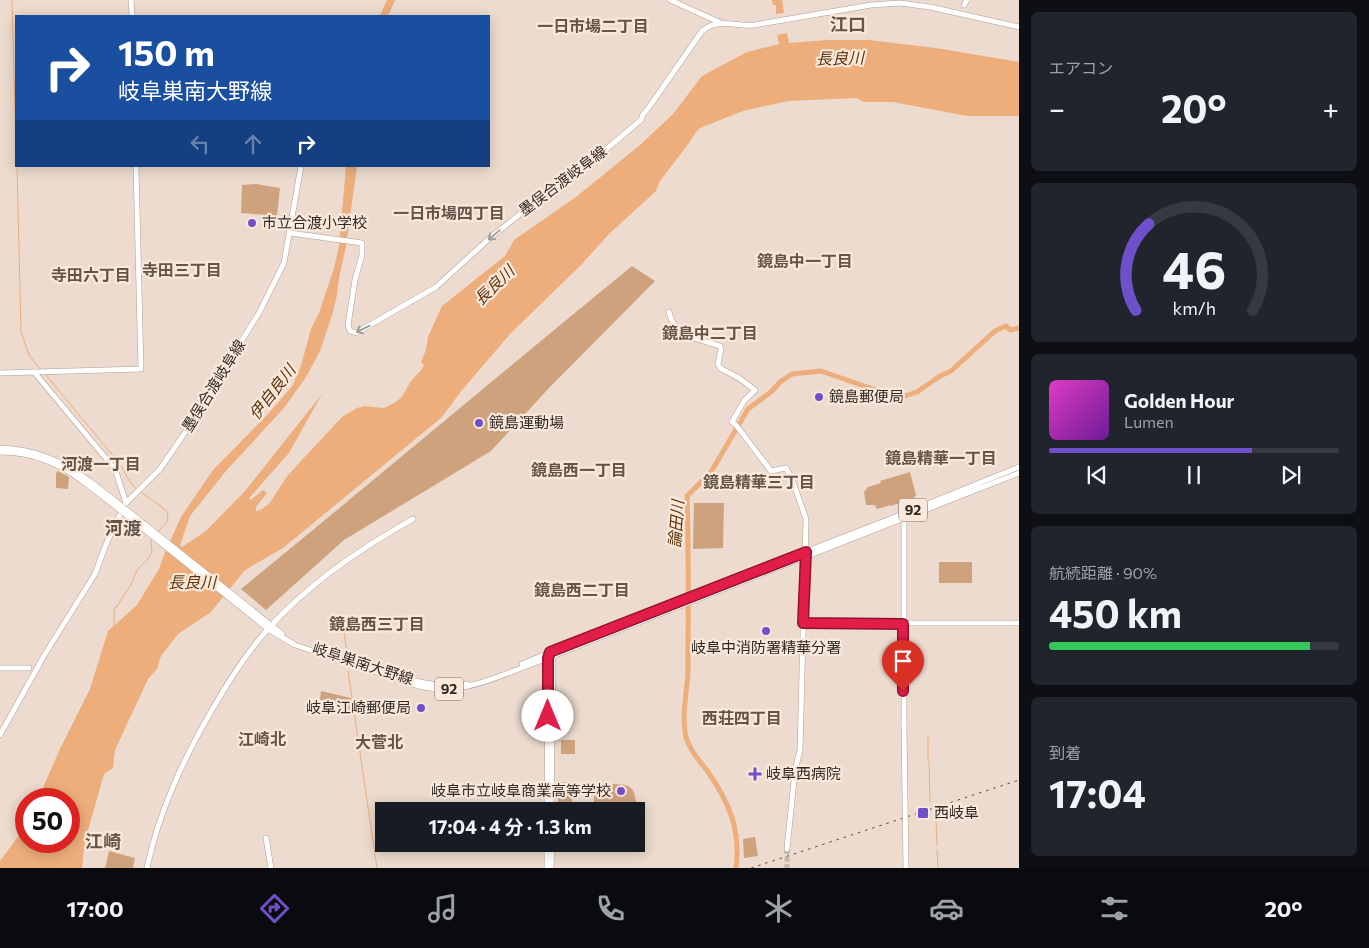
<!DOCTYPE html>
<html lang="ja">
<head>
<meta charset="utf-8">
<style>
	body { margin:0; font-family:Commissioner,"Noto Sans JP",sans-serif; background:#20242c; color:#f1f3f6; height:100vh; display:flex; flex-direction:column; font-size:19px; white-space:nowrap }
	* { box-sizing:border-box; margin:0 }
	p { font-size:16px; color:#9ea1a6 }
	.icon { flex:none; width:28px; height:28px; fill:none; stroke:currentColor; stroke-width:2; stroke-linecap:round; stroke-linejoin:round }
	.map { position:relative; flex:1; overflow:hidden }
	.panel { display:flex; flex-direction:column; gap:12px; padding:12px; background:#0d0f14; width:350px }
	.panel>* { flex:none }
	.banner { position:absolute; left:15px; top:15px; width:475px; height:152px; border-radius:0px; box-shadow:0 2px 12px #0003; background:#1a4fa0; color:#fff; overflow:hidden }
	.speed { position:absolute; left:15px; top:788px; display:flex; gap:10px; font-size:25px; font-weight:700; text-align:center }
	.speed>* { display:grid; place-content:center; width:65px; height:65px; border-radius:50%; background:#171b24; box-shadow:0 2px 12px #0003; line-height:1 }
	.speed .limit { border:8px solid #d22; background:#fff; color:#111 }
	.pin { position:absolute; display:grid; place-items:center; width:42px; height:42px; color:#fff; margin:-51px -21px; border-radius:50% 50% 50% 0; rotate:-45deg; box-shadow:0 0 5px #0007 }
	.pin .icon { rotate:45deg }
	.me { position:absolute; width:55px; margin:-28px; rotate:0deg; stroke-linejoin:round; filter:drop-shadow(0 0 4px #0008) }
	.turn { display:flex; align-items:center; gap:18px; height:105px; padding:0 20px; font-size:22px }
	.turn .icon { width:65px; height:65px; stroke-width:2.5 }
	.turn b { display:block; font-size:35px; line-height:42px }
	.lanes { display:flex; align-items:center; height:48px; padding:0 20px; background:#0003; justify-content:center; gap:25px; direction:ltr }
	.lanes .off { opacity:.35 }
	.big { font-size:38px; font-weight:700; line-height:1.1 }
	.panel .tile { flex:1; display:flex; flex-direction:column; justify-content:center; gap:8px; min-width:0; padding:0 18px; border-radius:8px; background:#20242c }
	.panel .dial { align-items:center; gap:0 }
	.dial svg { height:130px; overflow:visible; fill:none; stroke:#363941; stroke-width:7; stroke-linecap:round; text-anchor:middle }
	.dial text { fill:#f1f3f6; stroke:none }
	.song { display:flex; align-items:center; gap:15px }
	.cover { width:60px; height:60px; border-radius:8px; background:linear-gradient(135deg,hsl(310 70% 55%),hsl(280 70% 35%)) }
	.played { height:5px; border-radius:2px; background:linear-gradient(90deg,#7050ca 70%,#363941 70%) }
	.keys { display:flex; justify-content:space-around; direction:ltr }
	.heat { display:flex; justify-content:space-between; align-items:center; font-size:28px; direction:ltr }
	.charge { height:8px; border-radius:4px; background:linear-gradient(90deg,#34c759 90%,#363941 0) }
	.trip { position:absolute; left:375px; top:802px; width:270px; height:50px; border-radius:0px; background:#171b24; box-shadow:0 2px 12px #0003; font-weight:700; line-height:50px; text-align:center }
	.tab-bar { display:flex; height:80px; justify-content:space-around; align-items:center; background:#090b0e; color:#9ea1a6 }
	.tab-bar .icon { width:35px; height:35px }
	.tab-bar .active { color:#7050ca }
	.tab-bar b { font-size:22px; color:#f1f3f6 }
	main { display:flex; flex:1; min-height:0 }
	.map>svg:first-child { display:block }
	.green { fill:#cfa27e }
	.water { fill:#edae7b }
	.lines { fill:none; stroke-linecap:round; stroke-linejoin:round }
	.stream { stroke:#edae7b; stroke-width:1 }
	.river { stroke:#edae7b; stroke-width:5 }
	.secondary-tunnel { stroke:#c6b8ac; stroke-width:5; stroke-dasharray:5 2.5; stroke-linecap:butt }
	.secondary-casing { stroke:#af9f93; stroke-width:6 }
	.primary-casing { stroke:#af9f93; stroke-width:6 }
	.secondary { stroke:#fff; stroke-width:5 }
	.primary { stroke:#fff; stroke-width:5 }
	.rail { stroke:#524a44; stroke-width:1; stroke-dasharray:2.5 5; stroke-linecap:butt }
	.secondary-bridge-casing { stroke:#af9f93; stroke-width:6; stroke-linecap:butt }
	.primary-bridge-casing { stroke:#af9f93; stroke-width:6; stroke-linecap:butt }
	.secondary-bridge { stroke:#fff; stroke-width:5 }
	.primary-bridge { stroke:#fff; stroke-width:5 }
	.oneway { stroke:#a29f9d }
	.route-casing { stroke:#92132f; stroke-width:12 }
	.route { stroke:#e11d48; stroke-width:9 }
	.poi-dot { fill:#7050ca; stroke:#fae8db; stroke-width:2 }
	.labels { text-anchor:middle; stroke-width:4.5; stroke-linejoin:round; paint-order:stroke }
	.shield { fill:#fae8db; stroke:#6d635c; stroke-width:1 }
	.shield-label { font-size:14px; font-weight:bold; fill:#302a25 }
	.street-label { font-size:15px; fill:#302a25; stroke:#fae8db }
	.poi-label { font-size:15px; fill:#302a25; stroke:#fae8db; text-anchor:start }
	.neighbourhood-label { font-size:16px; font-weight:bold; fill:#635549; stroke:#fae8db }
	.water-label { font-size:16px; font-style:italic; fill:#5d340c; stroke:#fae8db }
	.quarter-label { font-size:18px; font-weight:bold; fill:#635549; stroke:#fae8db }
</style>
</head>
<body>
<main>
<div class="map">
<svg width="1019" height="868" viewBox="0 0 1019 868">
	<rect width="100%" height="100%" fill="#ecdbce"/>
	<path class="green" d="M256 184 280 188 277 216 241 213 242 185Z
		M632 266 655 281 549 388 491 451 344 540 266 610 241 589C372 482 501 373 632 266Z
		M58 471 69 477 68 489 56 488V473Z
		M910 472 916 495 914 498 891 506V505L877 509 875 505H866L864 492 868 487 881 483 880 481Z
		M694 503H724L723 548 693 549Z
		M939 562H972V583H939Z
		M321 691 351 698 353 713 320 700Z
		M561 740H575V754H561Z
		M558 782H572V803H558Z
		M594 784C634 784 637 780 636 823V811H594Z
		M755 837 758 856 744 858 743 839Z
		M109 851 135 858 133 868H105Z"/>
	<path class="water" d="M387 0H395L388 16H380Z
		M772 0H782L784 13 776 14V5H773Z
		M787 33 789 43 827 40H868L936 48 1019 62V116H967L893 102H864L857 98 788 101 743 111 700 128 696 132 689 143 660 181 656 191 609 234 581 265 510 334 463 389 441 418 283 548 245 570 211 612 178 634 161 656 157 669 148 679 115 750 113 768 104 774 85 841 82 868H0V861L26 826V841H69V799H38L59 751 90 689 108 631 137 605 159 569 163 557 181 517 213 470 268 414 293 385 301 366 311 329 319 313 334 268 339 246 346 166H357L346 246 339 278 337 295 332 315 320 351 306 377 284 408 226 471 190 516 180 545 182 547 206 531 245 491 322 394 289 453 249 498 251 500 263 490 267 493 256 507V511L260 510 269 504 288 475 342 417 357 408 364 406 384 408 394 403 402 397 411 381 422 369 424 365 421 362 426 350 428 337 442 306 505 256 514 240 576 197 640 145 673 114 702 76 747 52 779 44 777 35Z"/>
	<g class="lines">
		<path class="stream" d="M12 0 16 149
			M17 166 21 332 29 355 41 370
			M46 375 119 463C126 473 128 483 138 490
			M141 492 163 508 168 513 167 522 157 533
			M341 613 347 653
			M114 626V610L131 585 137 570 148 559 152 552 151 541 153 538
			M348 671 377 868
			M928 738V758
			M929 761 930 801
			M936 820 937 845
			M937 850 938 868"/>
		<path class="river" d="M736 868C741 830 729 802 708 772 699 760 690 751 686 737 681 716 687 693 688 672 688 614 689 555 687 496L711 472 748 409 772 391 780 382 792 374 821 371 899 398 917 392 940 376 951 371 995 331 1006 326 1010 330 1019 328"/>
		<path class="secondary-tunnel" d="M787 849V868"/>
		<g class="secondary-casing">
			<path id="secondary" d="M131 0 132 16
				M670 0 719 22
				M964 5 967 0
				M290 233 362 243V255L355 280 348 325 350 331 356 333 436 287 491 237 537 201 585 167 642 119V116L652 103 702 31C719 17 734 27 754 25L871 5 900 3 930 7 1019 27
				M669 312C674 337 699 339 720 346L721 349 718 364 720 368 739 378 755 390 744 401 732 422 736 425 771 471 786 468 792 479 806 519 800 750 795 771 787 849
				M34 372 114 468 117 475 126 503
				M0 373 141 369 136 166
				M903 514 904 518V726
				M803 623H1019
				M551 653 553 656 551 811
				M0 668H29
				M0 735 45 654 95 574 107 542 125 504 160 469 182 437 259 313 284 263 301 166
				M547 811 548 658 549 655
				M266 838 271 868
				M547 844V868
				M147 868C159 811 183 760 212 710 228 682 246 653 268 629 309 583 361 548 413 519
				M551 868 552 844"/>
		</g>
		<g class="primary-casing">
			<path id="primary" d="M0 448C35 449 63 461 91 482
				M0 452C34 452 61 464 88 485
				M128 511 282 634
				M125 514 268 629 295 645 418 686C460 695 489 680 527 666L1019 473
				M522 664 609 628 903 514 1019 467
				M369 666C402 677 432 690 467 684"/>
		</g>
		<use href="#secondary" class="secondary"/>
		<use href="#primary" class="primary"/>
		<path class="rail" d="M751 868 1019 780"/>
		<g class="secondary-bridge-casing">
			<path id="secondary-bridge" d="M904 726 906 868"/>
		</g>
		<g class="primary-bridge-casing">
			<path id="primary-bridge" d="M91 482 128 511
				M88 485 125 514"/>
		</g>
		<use href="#secondary-bridge" class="secondary-bridge"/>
		<use href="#primary-bridge" class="primary-bridge"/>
	</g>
	<defs><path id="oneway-shaft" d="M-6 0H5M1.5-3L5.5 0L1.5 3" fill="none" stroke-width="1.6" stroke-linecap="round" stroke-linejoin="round" transform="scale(1.25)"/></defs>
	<g class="oneway">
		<use href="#oneway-shaft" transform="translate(494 235) rotate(140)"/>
		<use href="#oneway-shaft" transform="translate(363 329) rotate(154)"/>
	</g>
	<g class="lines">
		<g class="route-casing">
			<path id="route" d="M548 716V658L550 652 806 552 803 623 903 624V691"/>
		</g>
		<use href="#route" class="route"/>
	</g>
	<g class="poi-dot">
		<circle cx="252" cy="223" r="5"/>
		<circle cx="819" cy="397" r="5"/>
		<circle cx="479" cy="423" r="5"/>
		<circle cx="766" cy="631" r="5"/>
		<circle cx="421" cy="708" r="5"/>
		<path d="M752.5 766.5h5v5h5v5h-5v5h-5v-5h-5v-5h5z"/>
		<circle cx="621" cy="791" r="5"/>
		<rect x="917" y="807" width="12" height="12" rx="2.5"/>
	</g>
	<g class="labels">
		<g class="shield">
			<rect x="899" y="498.5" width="28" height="23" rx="4"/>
			<rect x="435" y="677.5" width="28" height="23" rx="4"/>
		</g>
		<g class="shield-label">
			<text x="913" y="515">92</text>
			<text x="449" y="694">92</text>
		</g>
		<g class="street-label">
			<text transform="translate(563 181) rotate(-37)" y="5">墨俣合渡岐阜線</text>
			<text transform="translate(214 386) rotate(-58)" y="5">墨俣合渡岐阜線</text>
			<text transform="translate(363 664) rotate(18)" y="5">岐阜巣南大野線</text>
		</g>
		<g class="poi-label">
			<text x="262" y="228">市立合渡小学校</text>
			<text x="829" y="402">鏡島郵便局</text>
			<text x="489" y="428">鏡島運動場</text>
			<text x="766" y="653" text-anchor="middle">岐阜中消防署精華分署</text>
			<text x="411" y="713" text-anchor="end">岐阜江崎郵便局</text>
			<text x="766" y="779">岐阜西病院</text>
			<text x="611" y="796" text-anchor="end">岐阜市立岐阜商業高等学校</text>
			<text x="934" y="818">西岐阜</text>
		</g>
		<g class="neighbourhood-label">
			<text x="593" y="32">一日市場二丁目</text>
			<text x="449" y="219">一日市場四丁目</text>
			<text x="805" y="267">鏡島中一丁目</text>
			<text x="182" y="276">寺田三丁目</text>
			<text x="91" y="281">寺田六丁目</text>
			<text x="710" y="339">鏡島中二丁目</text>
			<text x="941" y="464">鏡島精華一丁目</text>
			<text x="101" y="470">河渡一丁目</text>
			<text x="579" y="476">鏡島西一丁目</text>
			<text x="759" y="488">鏡島精華三丁目</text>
			<text x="582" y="596">鏡島西二丁目</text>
			<text x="377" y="630">鏡島西三丁目</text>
			<text x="742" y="724">西荘四丁目</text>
			<text x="262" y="745">江崎北</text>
			<text x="379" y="748">大菅北</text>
		</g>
		<g class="water-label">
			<text transform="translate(840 58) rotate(-1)" y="6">長良川</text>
			<text transform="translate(494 285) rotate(-44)" y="6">長良川</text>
			<text transform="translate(272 392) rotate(-52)" y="6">伊自良川</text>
			<text transform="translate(676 524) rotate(-86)" y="6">論田川</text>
			<text x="192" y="588">長良川</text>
		</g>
		<g class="quarter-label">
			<text x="848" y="31">江口</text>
			<text x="123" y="535">河渡</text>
			<text x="103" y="848">江崎</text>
		</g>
	</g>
</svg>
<div class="speed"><div class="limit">50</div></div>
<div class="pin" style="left:903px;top:691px;background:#d93025"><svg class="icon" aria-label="arrive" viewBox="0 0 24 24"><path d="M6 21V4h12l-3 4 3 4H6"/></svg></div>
<svg class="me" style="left:548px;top:716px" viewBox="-20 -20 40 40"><circle r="19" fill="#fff"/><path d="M0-13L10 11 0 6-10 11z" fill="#e11d48"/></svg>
<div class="trip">17:04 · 4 分 · 1.3 km</div>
<div class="banner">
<div class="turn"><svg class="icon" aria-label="right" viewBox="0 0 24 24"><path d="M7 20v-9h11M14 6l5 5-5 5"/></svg><div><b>150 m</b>岐阜巣南大野線</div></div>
<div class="lanes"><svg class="icon off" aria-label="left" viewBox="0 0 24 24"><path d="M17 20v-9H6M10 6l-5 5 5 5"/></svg><svg class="icon off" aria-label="ahead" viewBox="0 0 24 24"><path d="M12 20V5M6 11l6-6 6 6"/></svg><svg class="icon" aria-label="right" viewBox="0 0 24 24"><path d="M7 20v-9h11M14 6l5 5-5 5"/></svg></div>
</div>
</div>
<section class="panel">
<div class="tile"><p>エアコン</p>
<div class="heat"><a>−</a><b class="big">20°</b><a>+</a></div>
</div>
<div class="tile dial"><svg viewBox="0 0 100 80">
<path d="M14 69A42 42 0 1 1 86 69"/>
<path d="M14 69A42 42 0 0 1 22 16" stroke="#7050ca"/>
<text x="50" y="56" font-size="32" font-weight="700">46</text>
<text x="50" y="72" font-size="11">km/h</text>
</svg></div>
<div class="tile">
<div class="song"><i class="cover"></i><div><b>Golden Hour</b><p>Lumen</p></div></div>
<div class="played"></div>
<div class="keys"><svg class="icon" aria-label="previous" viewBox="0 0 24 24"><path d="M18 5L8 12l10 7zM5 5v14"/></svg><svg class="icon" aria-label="pause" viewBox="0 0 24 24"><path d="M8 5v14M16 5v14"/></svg><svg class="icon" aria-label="next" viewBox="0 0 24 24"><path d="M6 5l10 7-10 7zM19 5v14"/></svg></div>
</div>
<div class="tile"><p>航続距離 · 90%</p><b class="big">450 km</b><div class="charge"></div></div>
<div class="tile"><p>到着</p><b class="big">17:04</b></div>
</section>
</main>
<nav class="tab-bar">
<b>17:00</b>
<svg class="icon active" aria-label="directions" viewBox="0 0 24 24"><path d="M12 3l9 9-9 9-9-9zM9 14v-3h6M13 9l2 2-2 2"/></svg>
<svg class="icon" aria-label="music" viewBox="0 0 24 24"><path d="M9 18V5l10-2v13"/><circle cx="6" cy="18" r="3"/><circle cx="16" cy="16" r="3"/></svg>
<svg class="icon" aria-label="phone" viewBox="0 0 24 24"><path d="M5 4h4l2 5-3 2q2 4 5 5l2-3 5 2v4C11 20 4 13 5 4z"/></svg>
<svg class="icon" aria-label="climate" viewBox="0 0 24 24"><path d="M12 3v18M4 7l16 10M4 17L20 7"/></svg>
<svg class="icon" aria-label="car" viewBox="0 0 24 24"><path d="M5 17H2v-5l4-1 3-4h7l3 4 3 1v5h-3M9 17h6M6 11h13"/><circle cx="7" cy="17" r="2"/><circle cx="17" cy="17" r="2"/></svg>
<svg class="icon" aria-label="filters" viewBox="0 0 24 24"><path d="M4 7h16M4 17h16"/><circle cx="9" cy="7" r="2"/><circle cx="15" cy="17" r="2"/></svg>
<b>20°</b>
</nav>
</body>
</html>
